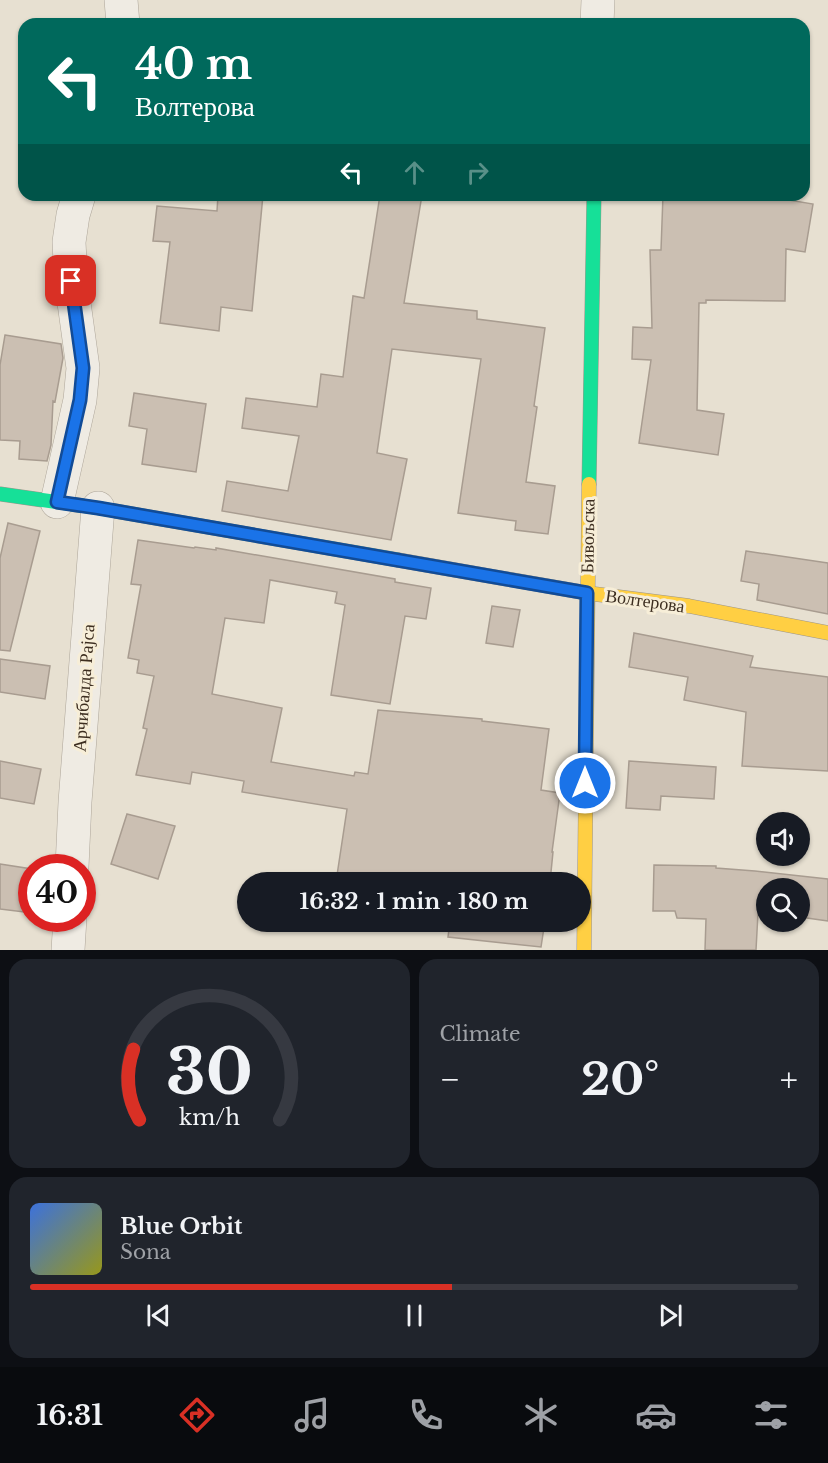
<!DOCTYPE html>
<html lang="en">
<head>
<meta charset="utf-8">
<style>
	body { margin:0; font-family:"Libre Baskerville",serif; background:#20242c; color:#f1f3f6; height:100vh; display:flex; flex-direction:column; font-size:22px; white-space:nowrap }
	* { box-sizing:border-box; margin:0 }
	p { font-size:20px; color:#9ea1a6 }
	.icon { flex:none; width:33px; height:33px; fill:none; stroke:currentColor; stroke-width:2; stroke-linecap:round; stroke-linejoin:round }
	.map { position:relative; height:950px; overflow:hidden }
	.sheet { display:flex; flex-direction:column; gap:9px; padding:9px; background:#0d0f14; flex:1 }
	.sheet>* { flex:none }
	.top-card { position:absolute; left:18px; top:18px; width:792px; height:183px; border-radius:18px; box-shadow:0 2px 4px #0004; background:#00695c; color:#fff; overflow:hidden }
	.fabs { position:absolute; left:756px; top:812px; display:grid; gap:12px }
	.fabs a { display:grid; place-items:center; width:54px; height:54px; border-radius:50%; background:#171b24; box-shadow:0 2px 4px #0004; font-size:30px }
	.speed { position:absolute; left:18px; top:854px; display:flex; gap:12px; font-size:30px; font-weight:700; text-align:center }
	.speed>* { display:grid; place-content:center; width:78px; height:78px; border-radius:50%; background:#171b24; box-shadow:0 2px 4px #0004; line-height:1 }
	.speed .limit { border:9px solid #d22; background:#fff; color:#111 }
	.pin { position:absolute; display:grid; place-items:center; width:51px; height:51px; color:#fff; margin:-26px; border-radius:12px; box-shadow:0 3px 9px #0006 }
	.me { position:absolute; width:66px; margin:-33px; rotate:0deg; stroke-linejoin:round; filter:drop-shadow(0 0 4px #0008) }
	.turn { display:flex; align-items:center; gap:21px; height:126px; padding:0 18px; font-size:27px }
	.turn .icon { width:78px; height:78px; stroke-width:2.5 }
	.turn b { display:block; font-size:42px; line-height:51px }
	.lanes { display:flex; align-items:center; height:57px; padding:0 18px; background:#0003; justify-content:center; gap:30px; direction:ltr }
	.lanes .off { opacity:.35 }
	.big { font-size:45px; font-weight:700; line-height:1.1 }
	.sheet .widget { flex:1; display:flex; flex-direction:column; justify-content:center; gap:9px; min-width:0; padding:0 21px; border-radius:18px; background:#20242c }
	.sheet .dial { align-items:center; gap:0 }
	.dial svg { height:156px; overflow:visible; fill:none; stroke:#363941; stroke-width:7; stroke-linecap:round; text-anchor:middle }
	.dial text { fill:#f1f3f6; stroke:none }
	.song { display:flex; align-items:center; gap:18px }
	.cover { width:72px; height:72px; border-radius:9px; background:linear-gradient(135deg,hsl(220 70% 55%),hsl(60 70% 35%)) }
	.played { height:6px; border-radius:3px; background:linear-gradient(90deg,#d93025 55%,#363941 55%) }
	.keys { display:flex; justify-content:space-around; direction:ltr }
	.heat { display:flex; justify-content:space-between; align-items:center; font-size:33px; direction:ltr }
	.sheet .tiles { flex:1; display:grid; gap:9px; grid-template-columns:1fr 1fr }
	.widget:last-child { grid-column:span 2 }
	.trip { position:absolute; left:237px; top:872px; width:354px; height:60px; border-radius:30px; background:#171b24; box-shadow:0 2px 4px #0004; font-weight:700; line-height:60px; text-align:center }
	.dock { display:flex; height:96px; justify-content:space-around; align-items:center; background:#090b0e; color:#9ea1a6 }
	.dock .icon { width:42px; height:42px }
	.dock .current { color:#d93025 }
	.dock b { font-size:27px; color:#f1f3f6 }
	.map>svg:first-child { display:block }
	.building { fill:#cbbfb2; stroke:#a89c90; stroke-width:1.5 }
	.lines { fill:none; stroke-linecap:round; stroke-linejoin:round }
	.street-casing { stroke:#ada599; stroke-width:34 }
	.fast-casing { stroke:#9c958a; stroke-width:15 }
	.slow-casing { stroke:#9c958a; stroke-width:15 }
	.street { stroke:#efebe3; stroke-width:33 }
	.fast { stroke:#16e098; stroke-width:14 }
	.slow { stroke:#ffcf43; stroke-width:14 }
	.route-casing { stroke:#114b97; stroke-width:15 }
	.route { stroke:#1a73e8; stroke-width:10 }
	.labels { text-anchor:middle; stroke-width:6; stroke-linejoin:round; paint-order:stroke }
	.street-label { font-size:18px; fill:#3d2e20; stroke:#f7eed8 }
</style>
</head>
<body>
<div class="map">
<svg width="828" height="950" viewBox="0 0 828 950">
	<rect width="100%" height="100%" fill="#e7e0d1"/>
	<path class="building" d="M218 195H263L252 311 221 307 219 331 160 323 170 242 153 241 157 206 217 211Z
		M380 195H422L404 303 477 311V319L545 328 534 406 537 407 526 482 555 486 548 534 515 530 516 521 458 513 481 359 392 349 377 453 407 459 391 540 222 511 227 481 288 491 299 436 242 428 246 398 317 407 321 374 343 377 353 296 364 298Z
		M663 195 755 198V195H759L813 204 805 252 786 249 785 301 706 300V303H699L697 410 724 414 718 455 639 443 651 360 632 359 633 327 652 328 650 250H661Z
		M5 335 61 344 63 358 55 402 53 401 51 445 47 461 19 459 20 441 0 440V365Z
		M134 393 206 404 196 472 142 464 147 429 129 426Z
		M8 523 40 531 10 651 0 650V558Z
		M138 540 194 548 195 547 216 550V548L395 579V582L431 588 426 619 405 616 390 704 331 695 345 605 335 603 337 592 270 580 264 623 225 618 212 694 282 708 271 762 354 776 355 772 368 774 378 710 482 719V721L549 729 541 790 560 793 552 852H553L550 882H336L347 809 242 792 244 781 192 772 190 784 136 775 147 729 143 728 154 676 137 673 139 660 128 658 141 585 131 584Z
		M746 551 828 563V614L757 600 759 584 741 581Z
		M492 606 520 610 513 647 486 643Z
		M634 633 753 656 750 667 828 677V771L742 766 746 712 684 700 688 677 629 667Z
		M0 659 50 666 45 699 0 692Z
		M0 761 41 769 34 804 0 798Z
		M629 761 716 767 714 799 661 796 660 810 626 808Z
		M127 814 175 826 158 879 111 864Z
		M0 864 32 869V913L0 909Z
		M654 865 716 866V868L755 871 828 879V921L800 917V888H766V914L758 913 756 950H705L706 919 677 918 675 911H653Z
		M450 921H545L541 947 448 937Z"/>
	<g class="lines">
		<g class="street-casing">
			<path id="street" d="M121 0 123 24
				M597 24 598 0
				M57 502 80 400 83 368 71 281 69 242 73 215 79 195
				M72 867 75 802 98 508
				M68 950 70 918"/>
		</g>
		<g class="fast-casing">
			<path id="fast" d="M589 484 594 195
				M0 494 98 508 398 560"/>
		</g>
		<g class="slow-casing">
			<path id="slow" d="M398 560 587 593 689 606 828 633
				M584 950 589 484"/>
		</g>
		<use href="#street" class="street"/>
		<use href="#fast" class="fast"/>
		<use href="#slow" class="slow"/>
	</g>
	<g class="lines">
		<g class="route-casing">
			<path id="route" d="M71 281 83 368 80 400 57 502 98 508 587 593 585 783"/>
		</g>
		<use href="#route" class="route"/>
	</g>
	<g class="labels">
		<g class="street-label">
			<text transform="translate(588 536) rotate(-89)" y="6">Бивољска</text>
			<text transform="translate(645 601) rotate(8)" y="6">Волтерова</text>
			<text transform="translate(84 688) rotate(-86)" y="6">Арчибалда Рајса</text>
		</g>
	</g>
</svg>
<div class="fabs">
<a><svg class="icon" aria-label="sound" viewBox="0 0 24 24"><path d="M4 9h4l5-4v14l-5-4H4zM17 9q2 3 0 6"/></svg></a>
<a><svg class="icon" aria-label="search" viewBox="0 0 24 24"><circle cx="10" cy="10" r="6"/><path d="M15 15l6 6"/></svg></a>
</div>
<div class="speed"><div class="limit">40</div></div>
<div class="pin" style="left:71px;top:281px;background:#d93025"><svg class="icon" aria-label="arrive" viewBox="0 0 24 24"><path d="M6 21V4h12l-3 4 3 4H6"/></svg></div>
<svg class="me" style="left:585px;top:783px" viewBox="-20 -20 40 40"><circle r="17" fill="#1a73e8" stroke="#fff" stroke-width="3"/><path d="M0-11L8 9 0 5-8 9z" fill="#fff"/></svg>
<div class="trip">16:32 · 1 min · 180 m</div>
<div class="top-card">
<div class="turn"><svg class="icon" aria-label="left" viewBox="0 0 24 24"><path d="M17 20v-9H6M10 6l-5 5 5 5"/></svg><div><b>40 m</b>Волтерова</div></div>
<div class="lanes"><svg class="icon" aria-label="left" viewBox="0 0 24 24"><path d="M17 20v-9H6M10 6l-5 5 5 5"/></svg><svg class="icon off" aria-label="ahead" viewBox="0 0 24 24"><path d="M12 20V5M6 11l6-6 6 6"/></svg><svg class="icon off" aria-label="right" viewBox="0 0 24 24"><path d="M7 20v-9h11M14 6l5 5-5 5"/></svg></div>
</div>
</div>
<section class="sheet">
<div class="tiles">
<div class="widget dial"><svg viewBox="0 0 100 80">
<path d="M14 69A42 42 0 1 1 86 69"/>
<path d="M14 69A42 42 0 0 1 11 33" stroke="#d93025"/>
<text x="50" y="56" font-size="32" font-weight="700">30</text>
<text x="50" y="72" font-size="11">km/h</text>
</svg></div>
<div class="widget"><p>Climate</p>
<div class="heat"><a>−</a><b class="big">20°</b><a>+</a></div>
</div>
<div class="widget">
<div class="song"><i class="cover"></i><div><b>Blue Orbit</b><p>Sona</p></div></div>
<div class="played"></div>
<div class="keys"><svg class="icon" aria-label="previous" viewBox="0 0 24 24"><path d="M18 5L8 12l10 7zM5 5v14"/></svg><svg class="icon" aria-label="pause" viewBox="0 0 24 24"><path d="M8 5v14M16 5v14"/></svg><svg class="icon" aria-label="next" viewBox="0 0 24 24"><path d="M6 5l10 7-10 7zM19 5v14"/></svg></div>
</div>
</div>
</section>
<nav class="dock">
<b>16:31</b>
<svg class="icon current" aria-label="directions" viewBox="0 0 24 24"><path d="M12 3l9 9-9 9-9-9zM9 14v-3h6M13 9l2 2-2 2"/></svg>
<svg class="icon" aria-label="music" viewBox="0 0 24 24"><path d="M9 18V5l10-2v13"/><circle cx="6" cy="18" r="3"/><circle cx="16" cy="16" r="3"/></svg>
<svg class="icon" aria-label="phone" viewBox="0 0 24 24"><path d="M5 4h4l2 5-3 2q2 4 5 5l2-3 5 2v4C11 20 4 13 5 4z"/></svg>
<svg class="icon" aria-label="climate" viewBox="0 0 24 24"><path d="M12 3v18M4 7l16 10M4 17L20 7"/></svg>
<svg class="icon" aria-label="car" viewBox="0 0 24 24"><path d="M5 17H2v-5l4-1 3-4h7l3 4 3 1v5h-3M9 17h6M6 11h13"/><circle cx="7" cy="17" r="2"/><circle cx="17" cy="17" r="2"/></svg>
<svg class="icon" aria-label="filters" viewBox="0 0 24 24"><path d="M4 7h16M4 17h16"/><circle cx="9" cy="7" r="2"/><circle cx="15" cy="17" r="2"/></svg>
</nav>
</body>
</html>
